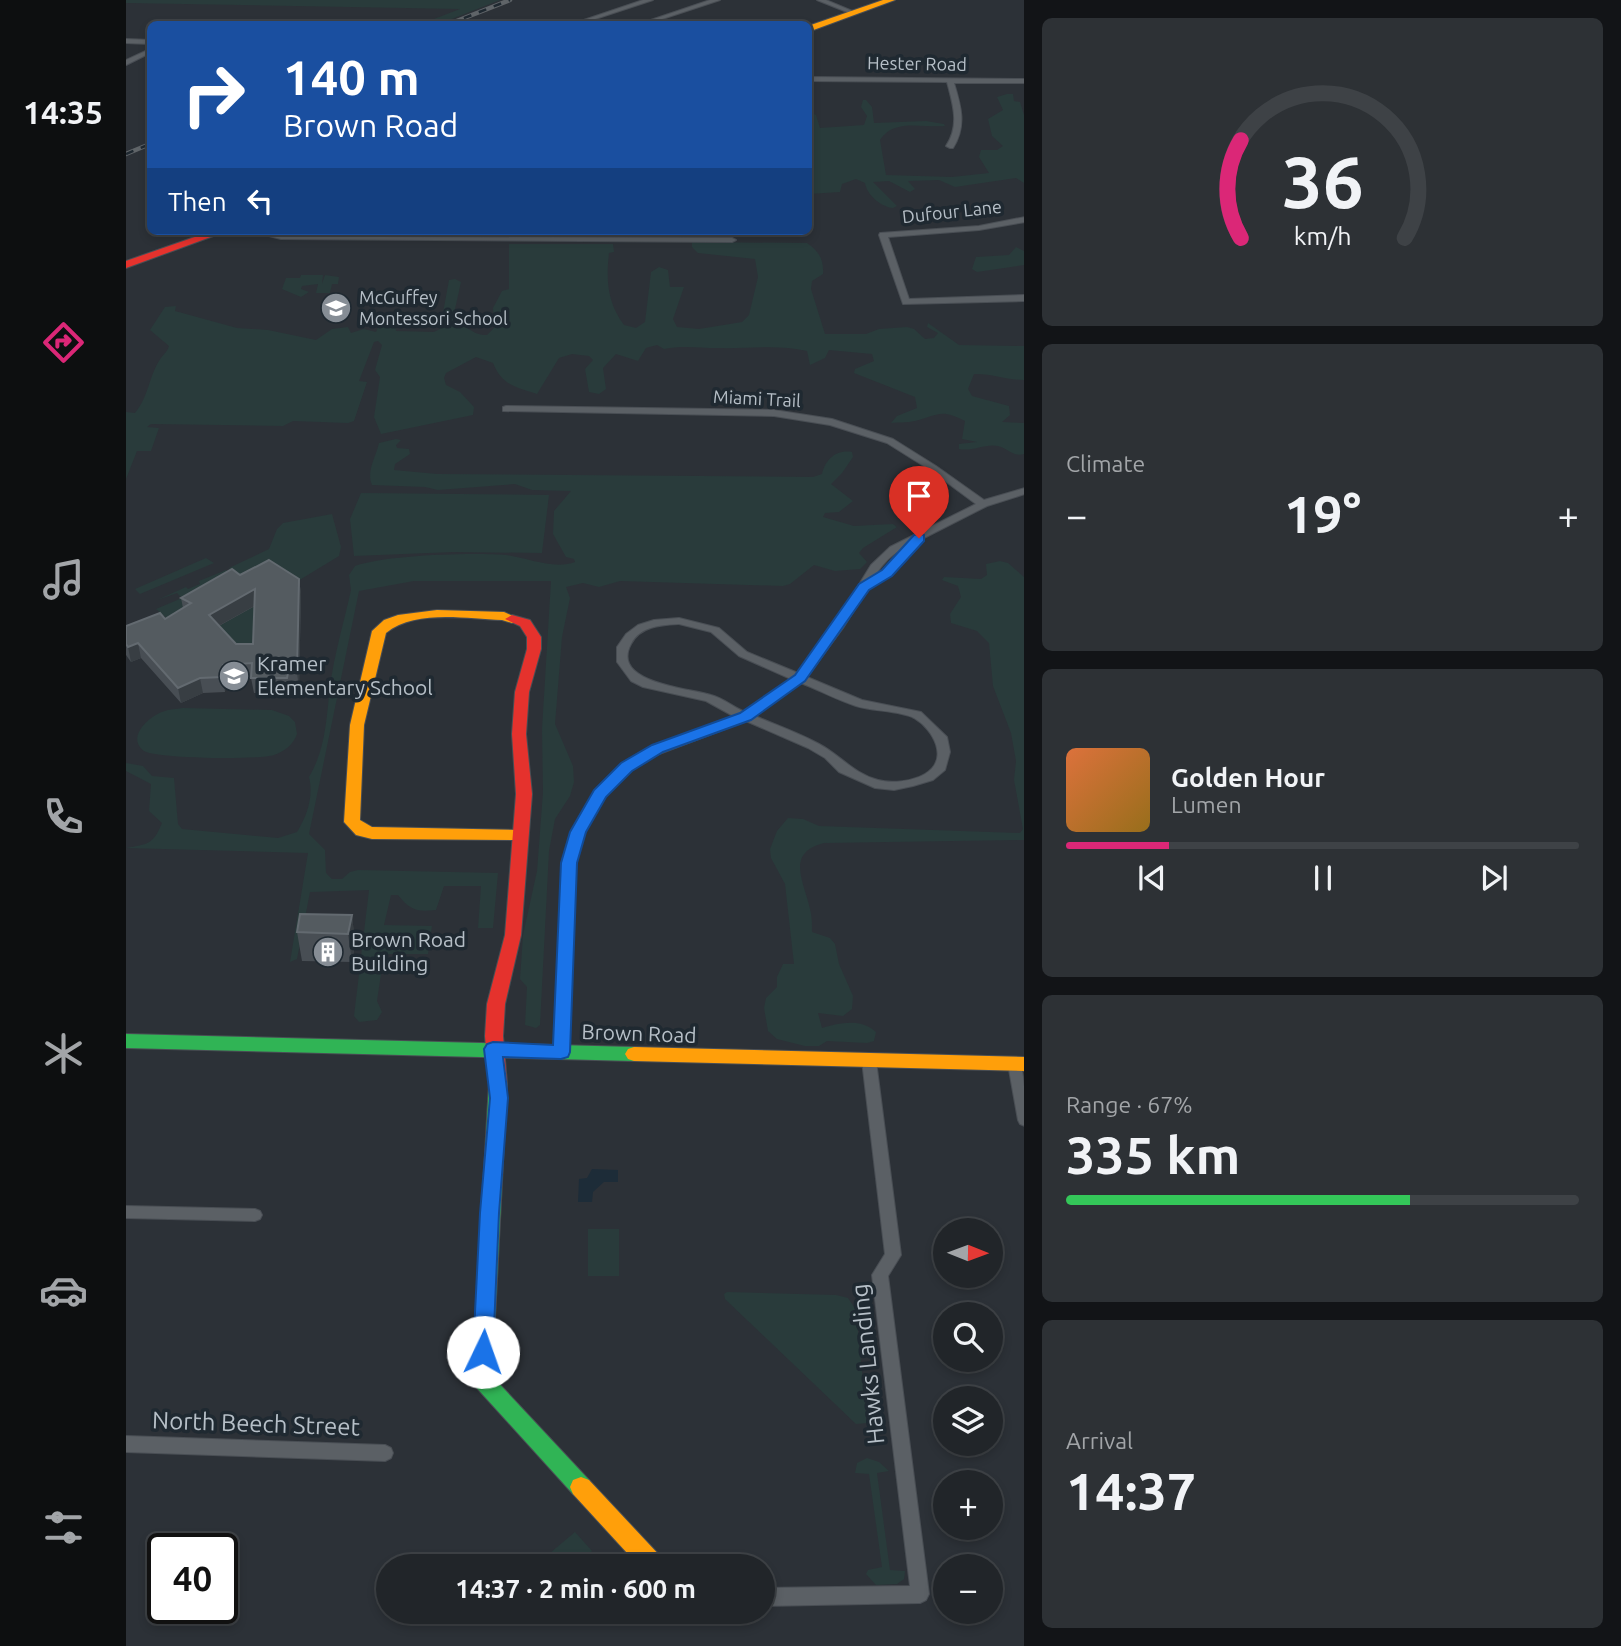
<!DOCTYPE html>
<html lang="en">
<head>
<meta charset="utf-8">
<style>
	body { margin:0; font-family:Ubuntu,sans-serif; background:#2d3135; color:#f1f3f6; height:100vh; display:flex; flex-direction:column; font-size:26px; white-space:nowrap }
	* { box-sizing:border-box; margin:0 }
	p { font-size:23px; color:#a2a5a8 }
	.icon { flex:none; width:38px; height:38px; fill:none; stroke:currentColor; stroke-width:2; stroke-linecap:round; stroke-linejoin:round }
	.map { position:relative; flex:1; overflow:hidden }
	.panel { display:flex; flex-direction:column; gap:18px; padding:18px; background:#121417; width:597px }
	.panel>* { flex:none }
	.top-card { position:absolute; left:21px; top:21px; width:665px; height:214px; border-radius:10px; box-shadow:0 4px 10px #0003,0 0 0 2px #3e4246; background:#1a4fa0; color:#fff; overflow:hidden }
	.needle { width:46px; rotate:91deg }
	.fabs { position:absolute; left:807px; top:1218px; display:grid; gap:14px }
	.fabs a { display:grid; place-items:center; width:70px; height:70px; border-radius:50%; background:#212529; box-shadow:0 4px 10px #0003,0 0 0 2px #3e4246; font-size:35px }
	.speed { position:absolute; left:21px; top:1533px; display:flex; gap:14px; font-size:35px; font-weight:700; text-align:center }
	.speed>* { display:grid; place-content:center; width:91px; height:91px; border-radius:50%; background:#212529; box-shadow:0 4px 10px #0003,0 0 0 2px #3e4246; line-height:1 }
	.speed .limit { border:4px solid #111; border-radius:10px; background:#fff; color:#111 }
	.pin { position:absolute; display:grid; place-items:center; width:60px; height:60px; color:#fff; margin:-72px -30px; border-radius:50% 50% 50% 0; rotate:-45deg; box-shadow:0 0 7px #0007 }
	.pin .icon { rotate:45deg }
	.me { position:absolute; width:77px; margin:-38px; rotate:3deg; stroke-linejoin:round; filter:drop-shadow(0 0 5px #0008) }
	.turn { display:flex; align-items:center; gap:24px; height:147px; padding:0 21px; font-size:32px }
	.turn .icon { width:91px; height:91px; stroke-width:2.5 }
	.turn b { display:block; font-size:49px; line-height:60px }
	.then { display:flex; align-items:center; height:66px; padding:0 21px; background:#0003; gap:14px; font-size:26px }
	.big { font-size:52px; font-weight:700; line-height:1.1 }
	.panel .widget { flex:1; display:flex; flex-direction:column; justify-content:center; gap:10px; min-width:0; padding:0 24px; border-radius:10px; background:#2d3135 }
	.panel .dial { align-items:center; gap:0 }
	.dial svg { height:182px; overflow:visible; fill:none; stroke:#3e4246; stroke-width:7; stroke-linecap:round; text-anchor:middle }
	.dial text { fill:#f1f3f6; stroke:none }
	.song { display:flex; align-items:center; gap:21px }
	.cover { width:84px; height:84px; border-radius:10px; background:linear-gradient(135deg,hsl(20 70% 55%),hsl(40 70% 35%)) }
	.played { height:7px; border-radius:4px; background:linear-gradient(90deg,#db2777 20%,#3e4246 20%) }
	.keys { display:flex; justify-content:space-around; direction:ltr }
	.heat { display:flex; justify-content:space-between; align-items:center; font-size:38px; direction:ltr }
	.charge { height:10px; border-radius:5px; background:linear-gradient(90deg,#34c759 67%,#3e4246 0) }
	.trip { position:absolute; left:250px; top:1554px; width:399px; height:70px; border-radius:35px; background:#212529; box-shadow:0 4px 10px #0003,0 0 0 2px #3e4246; font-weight:700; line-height:70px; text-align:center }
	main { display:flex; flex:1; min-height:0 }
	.tabs { display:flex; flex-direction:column; width:126px; justify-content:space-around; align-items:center; background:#0d0f10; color:#a2a5a8 }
	.tabs .icon { width:49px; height:49px }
	.tabs .current { color:#db2777 }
	.tabs b { font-size:32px; color:#f1f3f6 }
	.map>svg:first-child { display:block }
	.green { fill:#293b3b }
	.water { fill:#1d2c38 }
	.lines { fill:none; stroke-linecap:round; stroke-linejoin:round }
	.street-casing { stroke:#494e54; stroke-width:2 }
	.fast-casing { stroke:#494e54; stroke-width:2 }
	.slow-casing { stroke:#494e54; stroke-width:2 }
	.jam-casing { stroke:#494e54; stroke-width:2 }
	.street { fill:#5b6065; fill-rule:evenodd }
	.fast { fill:#30b455; fill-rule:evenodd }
	.slow { fill:#ff9f0a; fill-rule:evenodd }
	.jam { fill:#e5322d; fill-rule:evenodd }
	.rail-casing { stroke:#5f6468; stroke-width:4.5 }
	.rail { stroke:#1f2931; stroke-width:2.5; stroke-dasharray:8; stroke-linecap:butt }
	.wall { fill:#484e54; fill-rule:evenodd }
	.shaded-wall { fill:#383e43 }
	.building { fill:#545b60; stroke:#636a70; stroke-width:2; fill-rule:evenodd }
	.route { fill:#1a73e8; stroke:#114b97; stroke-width:2 }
	.labels { text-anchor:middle; stroke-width:7; stroke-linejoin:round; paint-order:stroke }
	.far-street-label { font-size:18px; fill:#b6bfc7; stroke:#1f2931 }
	.far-poi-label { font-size:18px; fill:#b6bfc7; stroke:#1f2931; text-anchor:start }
	.poi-label { font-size:21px; fill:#b6bfc7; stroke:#1f2931; text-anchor:start }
	.street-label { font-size:21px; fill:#b6bfc7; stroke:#1f2931 }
	.near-street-label { font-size:24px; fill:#b6bfc7; stroke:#1f2931 }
</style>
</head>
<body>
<main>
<nav class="tabs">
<b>14:35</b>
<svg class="icon current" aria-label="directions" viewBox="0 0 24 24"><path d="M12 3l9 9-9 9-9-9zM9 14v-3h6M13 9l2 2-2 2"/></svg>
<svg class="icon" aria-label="music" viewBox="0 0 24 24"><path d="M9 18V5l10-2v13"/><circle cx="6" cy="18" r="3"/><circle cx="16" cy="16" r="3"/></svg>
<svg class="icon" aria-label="phone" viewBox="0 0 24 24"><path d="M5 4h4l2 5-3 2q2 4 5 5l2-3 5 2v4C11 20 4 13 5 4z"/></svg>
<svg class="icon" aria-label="climate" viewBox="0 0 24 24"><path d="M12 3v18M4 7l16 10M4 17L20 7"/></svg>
<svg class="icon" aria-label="car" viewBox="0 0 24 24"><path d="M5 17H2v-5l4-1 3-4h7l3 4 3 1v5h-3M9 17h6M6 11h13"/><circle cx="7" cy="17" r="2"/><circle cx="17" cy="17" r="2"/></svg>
<svg class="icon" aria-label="filters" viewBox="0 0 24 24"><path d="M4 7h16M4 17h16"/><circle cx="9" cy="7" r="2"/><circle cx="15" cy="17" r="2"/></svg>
</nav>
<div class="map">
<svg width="899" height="1646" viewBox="0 0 899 1646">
	<rect width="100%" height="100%" fill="#2c3137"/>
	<path class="green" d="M0 0H374L313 24H295L334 9 0 3Z
		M881 94H887L888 101 894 102 898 115V183L890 178 829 187 813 180 782 181 789 189 784 192 763 181 747 182 771 206 767 208C755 207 741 195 739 183L730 179 716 184 714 192 683 194V111L690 115 694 128 738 125 741 116 735 107 737 100H740L746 107 748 123 800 121 818 124 819 126C797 128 767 118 754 140L760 175 826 177 863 173 853 157 855 150H871L877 146 866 136 862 119 877 110 871 97Z
		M566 242 681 243C693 251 698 260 697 274L686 281 685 289 699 334H740L753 329 781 327 788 329 799 339 808 338 812 333 801 327 802 323 833 345 898 346V380C881 380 864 373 848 374L842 389 846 396 883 406 884 415 876 422 898 423V454C887 457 883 449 872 446 860 443 846 452 833 449V444L851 442 836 439 839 421C815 408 812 415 789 421 781 423 772 422 765 423L771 416 791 408 789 397 728 373 729 369 748 361 746 354 703 350 699 358 684 365 681 351C652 344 621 349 592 348 573 348 557 345 538 349L531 345 520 348 512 361 490 354 477 368 480 389 473 394 463 392 459 369 467 360 463 356 446 354 433 358 411 394C389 387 376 385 367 363L350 357 320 373 318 378 320 385 334 392 348 407 347 415 255 434 248 417 254 377 249 370 256 345 252 341 248 342 233 381 241 382 228 421 222 423 167 421 157 426 25 424 21 427 33 428 25 451H11L0 479V412L9 413C22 398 23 377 33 361 37 354 41 353 43 346L24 330 39 307 50 306 49 311 111 328 142 330 190 340 206 329 222 327 225 333 238 329 250 332 253 325 269 326 270 331 308 332 314 329 323 280 329 279 335 282 326 323C343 325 347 336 361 335L368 328 367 308 376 291 383 289V244H487L488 252 483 253C480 280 481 302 498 325L510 328 519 322 525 272 533 267 542 270 544 287H558L547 319 551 327 573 329 616 322 623 315 632 277 629 259 572 253 566 247Z
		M890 247 898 251V265L851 272 846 269 850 257 883 255Z
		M175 275H197L196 284 199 275 213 277 212 284H206L204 293H190L192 284 176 286 175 289 183 292 175 297 156 289 160 278H174Z
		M270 439 275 440 270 445 271 448 283 449 284 454 269 464 268 470 311 474 687 477 696 474C699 460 710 449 726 452L727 457 716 473 705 484 727 501 713 512 699 513 697 517 728 526 767 524 771 527 737 548 733 553 741 562 734 569 709 571 688 565 664 584 657 586 494 581 473 587 457 583 440 587 444 598 436 637 429 724 447 766 448 782 444 796 429 819 423 851 414 1025 410 1028 399 1025 401 987 394 979 397 935 411 871 417 792 416 729 425 581H288L233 591 183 834 199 850 200 873 206 879H216L224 872 232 870 372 873 367 928H352L355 886H318L310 910C290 912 284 910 272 895H265L258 925 306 926 302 954H258L251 1001 256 1012 251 1020 233 1022 228 1016 243 890 184 892 171 959 164 962 182 853 0 848C22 844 27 845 36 823L23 811 25 784 0 771V763L17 766 26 776 48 778 52 824 56 829 152 838 171 832C181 816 188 796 183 777 200 748 200 720 204 687 208 655 218 622 225 590L223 575 229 566C257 555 348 552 380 555 402 558 428 570 449 562L448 559 440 557 427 534 428 511 445 491 406 490 389 484 312 490 299 487 246 485C240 471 250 457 253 443Z
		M235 493 423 495 416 553 327 552 228 556 224 519Z
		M206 514 215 547 213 556 167 584 119 582 103 568 143 549 151 529 157 523Z
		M80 558 88 563 14 594 9 589Z
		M874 561 882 563 898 577V840L698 843C659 853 678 881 684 909 686 916 686 924 686 932L704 938 709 944 713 964 727 996 726 1009 717 1016 692 1013 696 1028C714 1023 734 1018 750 1032L748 1041 741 1043 701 1041 693 1046H679L651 1039 642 1031 638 1008 640 998 651 987V977L657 964H668L659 884 645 858 644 849 651 831 662 818 677 819 693 826 894 833 897 829 888 780 890 761 885 733 867 686 863 643 851 631 825 623 824 614 835 597 832 586 816 580 818 577 855 579 861 575 860 564Z
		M100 570 107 575 53 629 30 609 56 598 51 593 31 600 60 587 62 589 74 584 73 581Z
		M135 602 129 659 68 640Z
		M57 708 146 710 163 716 169 722 171 734C167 745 159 751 148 755 132 760 32 759 18 751 0 738 22 717 36 712 43 709 50 709 57 708Z
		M462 1229H493V1276H462Z
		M601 1292 710 1295 722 1298 730 1310 741 1423 730 1424 599 1299 598 1294Z
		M741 1458 753 1462 763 1471 751 1473 764 1570 779 1571 778 1579 771 1584 750 1585 740 1574 742 1570 756 1567 743 1474 729 1473 731 1463Z
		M449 1532 466 1551 448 1566H413L411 1564Z"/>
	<path class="water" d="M466 1169 492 1170V1182H478L467 1192 466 1202H452L453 1179 461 1178Z"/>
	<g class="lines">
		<g class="street-casing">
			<path id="street" d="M517 0H527L454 24H446Z
				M584 0H594L521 24H513Z
				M691 0H700L731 13 726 14Z
				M0 39 24 40V44L0 43Z
				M24 49V53L0 65V60Z
				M682 77 899 79V83H828C835 106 841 126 827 148H824L820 146C834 125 827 105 821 82L682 81Z
				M899 217V222L853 230 762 237 783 299 899 295V301L777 304 753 235 754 233 853 226Z
				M123 231H139L155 235 249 237 606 238 610 240 606 242 155 239Z
				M380 406 648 410 706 419 767 439 810 466 858 500 899 488V494L861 506 794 540V544L765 575 741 590 717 628 681 677 736 700 795 712 821 737 824 752 819 770 807 780 787 786 768 790 749 788 713 772 699 758 682 748 620 721 528 756 505 770 478 797 458 832 449 863 442 1052 440 1056 435 1057 430 1056 428 1052 437 863 446 832 470 791 497 764 520 750 609 717 580 701 517 687 505 681 491 662V647L500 634 512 625 528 620 553 618 593 628 621 652 672 673 708 625 745 565 764 547 850 504 804 470 761 443 704 425 648 416 377 411V407ZM779 547 757 571 749 576C756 564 767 553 779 547ZM553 624 585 632 613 656 665 679 619 712C607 707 597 698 585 695 563 688 484 683 505 644 514 626 535 625 553 624ZM675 683C693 690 711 700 730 706 745 711 775 711 788 718 807 729 824 759 799 774 787 781 766 784 752 780 728 774 714 755 693 744 673 733 650 725 629 716Z
				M743 1056 748 1057 750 1061 775 1255 762 1276 803 1594 800 1600 794 1603 637 1606V1588L784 1586 746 1275 759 1254 736 1061 738 1057Z
				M889 1059 894 1060C899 1080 899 1105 899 1126L894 1124 892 1120 882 1064 884 1060Z
				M0 1206 129 1209 134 1211 136 1215 134 1219 129 1221 0 1218Z
				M0 1436 259 1445 265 1448 267 1453 265 1458 259 1461 0 1452Z"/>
		</g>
		<g class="fast-casing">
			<path id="fast" d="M0 1034 508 1047 514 1049 517 1054 514 1059 508 1061 0 1048Z
				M372 1077 378 1079 381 1084 366 1376 463 1480 466 1487 463 1494 455 1497 447 1494 349 1386 346 1379 363 1084 366 1079Z"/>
		</g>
		<g class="slow-casing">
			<path id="slow" d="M757 0H769L682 32V26Z
				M311 610 378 612 393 619 386 623 376 620C340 619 290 609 260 633L238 725 234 820 246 827 394 830 400 832 402 836 400 840 246 839 230 835 218 822 224 725 246 631 258 620 272 615Z
				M508 1047 899 1057V1071L508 1061 502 1059 499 1054 502 1049Z
				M455 1477 463 1480 536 1558 539 1566H513L447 1494 444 1487 447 1480Z"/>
		</g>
		<g class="jam-casing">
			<path id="jam" d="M86 231H101L0 268V261Z
				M386 615 404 620 415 637V649L403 692 400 734 406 794 395 935 379 1004 377 1036 381 1084 378 1089 372 1091 366 1089 363 1084 359 1036 361 1004 379 935 390 794 386 734 389 692 401 649V637L394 626 379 619Z"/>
		</g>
		<use href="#street" class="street"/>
		<use href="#fast" class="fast"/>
		<use href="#slow" class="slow"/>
		<use href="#jam" class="jam"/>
		<g class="rail-casing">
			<path id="rail" d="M323 24 384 0
				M0 154 24 144"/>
		</g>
		<use href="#rail" class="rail"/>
	</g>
	<path class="wall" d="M114 575 173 579 175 594 173 688H164V693H128L125 678 100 680 99 692 77 693 55 703 15 658 5 662 0 655V626L39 619 57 608 55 598ZM129 606 127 644H110L93 626Z
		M226 915 229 944 226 962 176 961 171 932Z"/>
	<path class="shaded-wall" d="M173 579 175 594 173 688 171 673Z
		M129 589 132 604 85 630 83 615Z
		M12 643 15 658 5 662 2 647Z
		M97 665 100 680 99 692 96 677Z
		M74 678 77 693 55 703 52 688Z
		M226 915 229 944 226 962 222 934Z"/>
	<path class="building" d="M143 560 173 579 171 673H162L161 678H125L126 663 97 665 96 677 74 678 52 688 12 643 2 647 0 644V626L34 613 39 619 65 603 55 598 106 569 114 575ZM129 589 127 644H110L83 615Z
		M174 914 226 915 222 934 171 932Z"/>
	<path class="route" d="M793 534 798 535V541L766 576 743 590 679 681 625 720 537 752 506 771 480 797 460 832 451 863 444 1052 442 1057 435 1059 377 1057 382 1098 373 1213 367 1352 364 1358 357 1361 350 1358 347 1352 354 1213 364 1098 358 1049 361 1044 367 1042 427 1045 435 863 444 832 468 790 495 763 526 745 614 713 669 675 733 584 756 570 788 535Z"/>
	<defs>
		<g id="school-disc" transform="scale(1.575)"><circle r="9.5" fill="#868d95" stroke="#1f2931"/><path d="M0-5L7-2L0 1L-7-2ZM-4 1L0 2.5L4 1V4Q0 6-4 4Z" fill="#fff"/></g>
		<g id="building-disc" transform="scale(1.575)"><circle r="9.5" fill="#868d95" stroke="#1f2931"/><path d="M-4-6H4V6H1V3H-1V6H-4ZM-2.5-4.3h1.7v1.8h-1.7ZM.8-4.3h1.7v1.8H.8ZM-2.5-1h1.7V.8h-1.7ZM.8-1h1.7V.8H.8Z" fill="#fff"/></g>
	</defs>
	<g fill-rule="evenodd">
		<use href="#school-disc" x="210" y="308"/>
		<use href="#school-disc" x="108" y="676"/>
		<use href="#building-disc" x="202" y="952"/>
	</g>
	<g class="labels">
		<g class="far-street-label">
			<text transform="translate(791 64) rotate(1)" y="6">Hester Road</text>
			<text transform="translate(826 212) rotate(-6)" y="6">Dufour Lane</text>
			<text transform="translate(631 399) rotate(3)" y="6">Miami Trail</text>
		</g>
		<g class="far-poi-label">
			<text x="233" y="304">McGuffey<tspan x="233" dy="21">Montessori School</tspan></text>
		</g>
		<g class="poi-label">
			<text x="131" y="671">Kramer<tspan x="131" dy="24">Elementary School</tspan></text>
			<text x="225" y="947">Brown Road<tspan x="225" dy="24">Building</tspan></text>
		</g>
		<g class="street-label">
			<text transform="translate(513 1034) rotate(2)" y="7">Brown Road</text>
		</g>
		<g class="near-street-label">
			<text transform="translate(742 1364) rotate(-96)" y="8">Hawks Landing</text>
			<text transform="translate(130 1424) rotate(2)" y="8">North Beech Street</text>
		</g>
	</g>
</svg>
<div class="fabs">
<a><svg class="needle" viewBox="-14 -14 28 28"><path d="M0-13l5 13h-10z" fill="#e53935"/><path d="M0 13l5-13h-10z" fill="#a2a5a8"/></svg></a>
<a><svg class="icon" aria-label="search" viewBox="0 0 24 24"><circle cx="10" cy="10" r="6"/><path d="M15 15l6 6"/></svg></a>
<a><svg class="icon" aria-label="layers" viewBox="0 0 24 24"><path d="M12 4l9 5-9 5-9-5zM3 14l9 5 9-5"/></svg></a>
<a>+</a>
<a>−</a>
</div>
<div class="speed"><div class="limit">40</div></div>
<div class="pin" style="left:793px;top:538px;background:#d93025"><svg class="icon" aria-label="arrive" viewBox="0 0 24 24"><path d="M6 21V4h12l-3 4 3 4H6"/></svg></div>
<svg class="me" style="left:357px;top:1352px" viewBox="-20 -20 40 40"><circle r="19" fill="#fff"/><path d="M0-13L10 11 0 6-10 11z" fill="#1a73e8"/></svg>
<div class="trip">14:37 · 2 min · 600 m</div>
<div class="top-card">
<div class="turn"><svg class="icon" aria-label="right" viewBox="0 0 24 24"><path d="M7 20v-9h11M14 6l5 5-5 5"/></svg><div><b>140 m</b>Brown Road</div></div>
<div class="then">Then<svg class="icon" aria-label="left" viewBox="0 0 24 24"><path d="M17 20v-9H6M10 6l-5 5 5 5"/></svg></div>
</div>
</div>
<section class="panel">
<div class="widget dial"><svg viewBox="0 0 100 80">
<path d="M14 69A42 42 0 1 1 86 69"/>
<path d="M14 69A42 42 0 0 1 14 26" stroke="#db2777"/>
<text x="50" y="56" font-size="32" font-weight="700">36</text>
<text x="50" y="72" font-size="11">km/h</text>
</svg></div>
<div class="widget"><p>Climate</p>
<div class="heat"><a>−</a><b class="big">19°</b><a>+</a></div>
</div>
<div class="widget">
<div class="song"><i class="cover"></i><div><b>Golden Hour</b><p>Lumen</p></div></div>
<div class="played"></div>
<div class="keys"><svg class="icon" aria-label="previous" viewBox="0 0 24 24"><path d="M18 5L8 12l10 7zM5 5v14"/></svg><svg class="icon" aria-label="pause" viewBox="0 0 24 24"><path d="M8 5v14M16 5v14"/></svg><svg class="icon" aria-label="next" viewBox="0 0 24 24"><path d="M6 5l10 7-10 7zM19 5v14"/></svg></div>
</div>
<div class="widget"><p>Range · 67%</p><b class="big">335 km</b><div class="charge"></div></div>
<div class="widget"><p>Arrival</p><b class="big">14:37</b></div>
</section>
</main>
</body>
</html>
